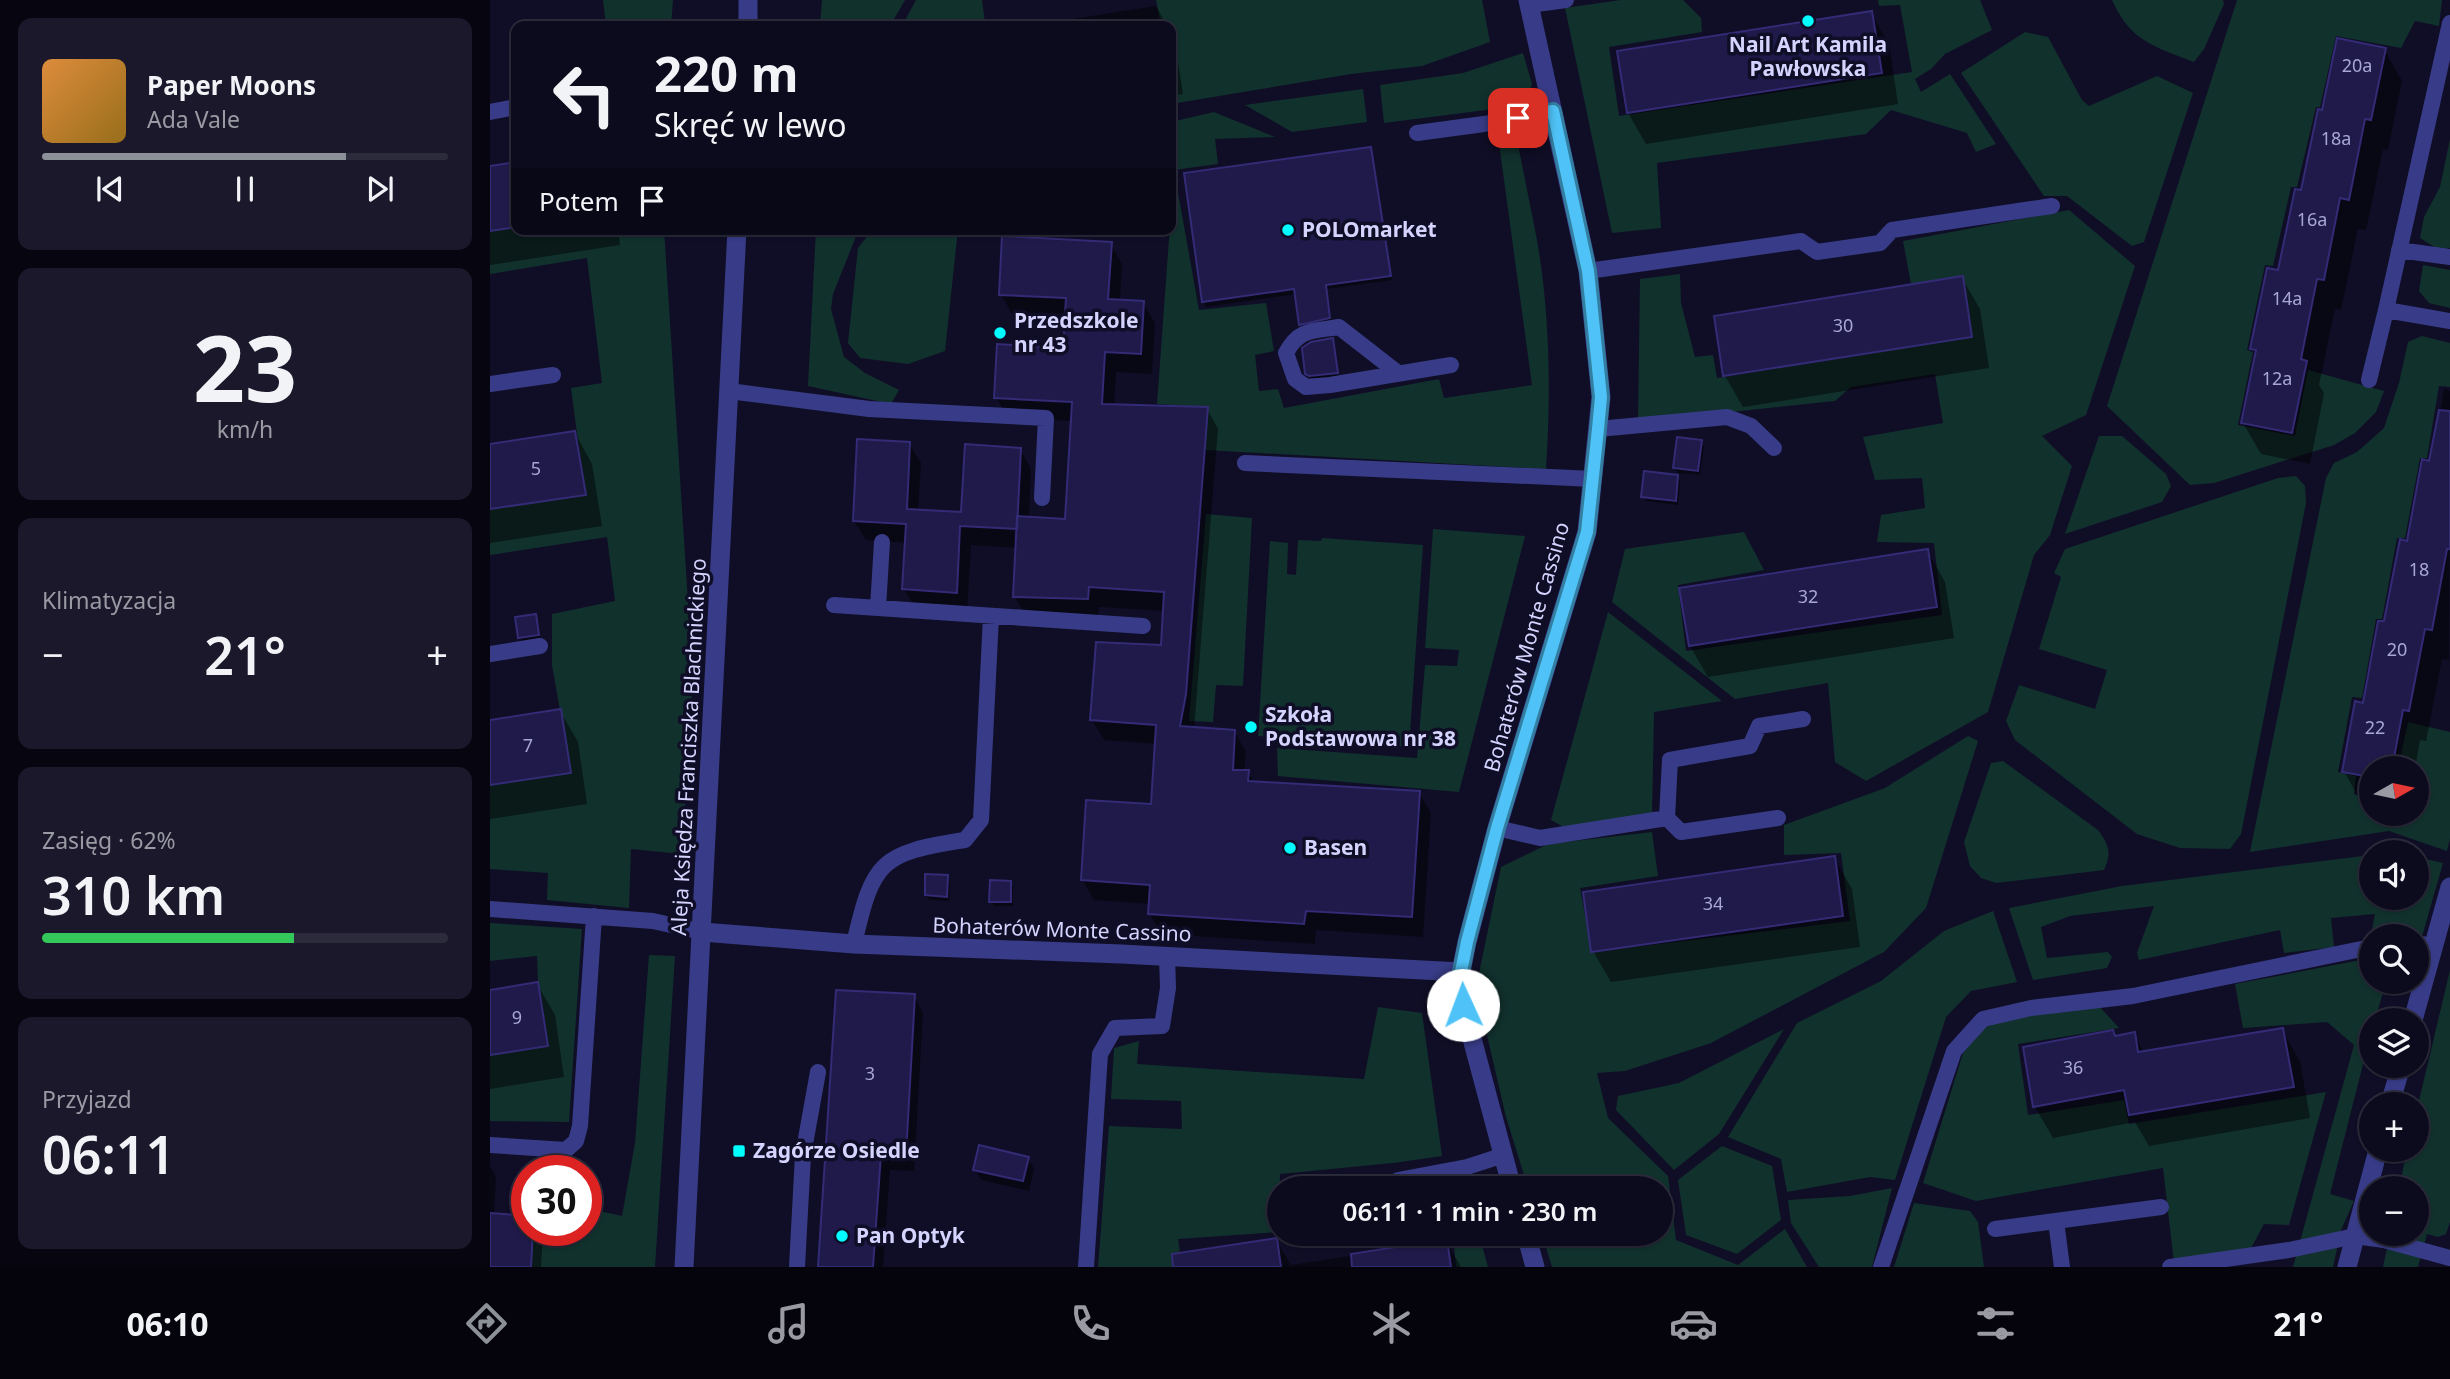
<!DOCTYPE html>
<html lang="pl">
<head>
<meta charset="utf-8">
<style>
	body { margin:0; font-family:"Noto Sans",sans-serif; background:#1a182a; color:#f1f3f6; height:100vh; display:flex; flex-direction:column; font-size:26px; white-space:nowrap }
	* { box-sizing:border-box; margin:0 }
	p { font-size:23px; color:#9a9aa4 }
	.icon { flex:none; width:38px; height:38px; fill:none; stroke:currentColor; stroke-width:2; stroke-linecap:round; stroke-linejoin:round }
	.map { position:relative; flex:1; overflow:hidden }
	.sheet { display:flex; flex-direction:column; gap:18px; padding:18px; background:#070610; width:490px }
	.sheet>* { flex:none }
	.guide { position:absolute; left:21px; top:21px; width:665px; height:214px; border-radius:14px; box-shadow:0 2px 5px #0004,0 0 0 2px #2c2b3b; background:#0c0a1d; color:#f1f3f6; overflow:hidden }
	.needle { width:46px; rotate:81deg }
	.tools { position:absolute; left:1869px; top:756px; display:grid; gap:14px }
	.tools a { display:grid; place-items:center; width:70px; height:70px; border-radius:50%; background:#0c0a1d; box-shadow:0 2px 5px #0004,0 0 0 2px #2c2b3b; font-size:35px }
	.speed { position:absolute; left:21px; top:1155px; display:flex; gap:14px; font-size:35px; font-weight:700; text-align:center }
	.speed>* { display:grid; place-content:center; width:91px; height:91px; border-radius:50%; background:#0c0a1d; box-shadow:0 2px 5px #0004,0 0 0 2px #2c2b3b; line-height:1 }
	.speed .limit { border:10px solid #d22; background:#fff; color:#111 }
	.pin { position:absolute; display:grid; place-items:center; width:60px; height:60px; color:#fff; margin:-30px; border-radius:14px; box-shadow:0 4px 10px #0006 }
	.me { position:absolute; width:77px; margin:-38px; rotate:358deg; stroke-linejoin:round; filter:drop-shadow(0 0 5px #0008) }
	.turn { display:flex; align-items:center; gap:24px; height:147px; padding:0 28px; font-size:32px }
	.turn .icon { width:91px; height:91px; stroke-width:2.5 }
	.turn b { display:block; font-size:49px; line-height:60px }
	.then { display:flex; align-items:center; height:66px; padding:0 28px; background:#0003; gap:14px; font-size:26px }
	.big { font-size:52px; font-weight:600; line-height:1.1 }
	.sheet .card { flex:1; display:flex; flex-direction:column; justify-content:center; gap:10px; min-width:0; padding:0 24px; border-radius:14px; background:#1a182a }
	.sheet .dial { align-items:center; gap:0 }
	.dial b { font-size:91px; line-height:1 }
	.song { display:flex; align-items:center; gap:21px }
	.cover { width:84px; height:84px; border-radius:10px; background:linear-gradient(135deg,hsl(30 70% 55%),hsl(40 70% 35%)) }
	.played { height:7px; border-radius:4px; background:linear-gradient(90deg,#8c9099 75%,#2c2b3b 75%) }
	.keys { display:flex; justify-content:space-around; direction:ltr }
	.heat { display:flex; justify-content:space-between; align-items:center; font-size:38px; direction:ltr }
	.charge { height:10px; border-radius:5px; background:linear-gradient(90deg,#34c759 62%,#2c2b3b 0) }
	.trip { position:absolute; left:777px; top:1176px; width:406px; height:70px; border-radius:35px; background:#0c0a1d; box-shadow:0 2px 5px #0004,0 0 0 2px #2c2b3b; font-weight:600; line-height:70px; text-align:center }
	.menu { display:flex; height:112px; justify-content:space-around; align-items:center; background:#05040c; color:#9a9aa4 }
	.menu .icon { width:49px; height:49px }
	.menu .current { color:#8c9099 }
	.menu b { font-size:32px; color:#f1f3f6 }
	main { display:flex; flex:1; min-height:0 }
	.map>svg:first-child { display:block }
	.green { fill:#11312d }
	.shadow { fill:#0007 }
	.building { fill:#1f1a49; stroke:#332b75; stroke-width:2 }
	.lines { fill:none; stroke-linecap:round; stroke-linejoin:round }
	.service { stroke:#383c88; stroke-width:16 }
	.minor { stroke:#383c88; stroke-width:19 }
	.tertiary { stroke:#383c88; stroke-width:19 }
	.route-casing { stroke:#337fa1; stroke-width:18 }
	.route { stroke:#4fc3f7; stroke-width:12 }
	.poi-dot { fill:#00fdff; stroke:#100e27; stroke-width:2.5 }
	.labels { text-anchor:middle; stroke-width:7; stroke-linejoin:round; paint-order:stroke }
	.number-label { font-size:18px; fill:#a8a6d2 }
	.poi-label { font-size:21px; font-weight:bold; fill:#d5d4ff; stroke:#100e27; text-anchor:start }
	.street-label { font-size:21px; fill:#d5d4ff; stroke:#100e27 }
</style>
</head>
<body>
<main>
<section class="sheet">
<div class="card">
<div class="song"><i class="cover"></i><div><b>Paper Moons</b><p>Ada Vale</p></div></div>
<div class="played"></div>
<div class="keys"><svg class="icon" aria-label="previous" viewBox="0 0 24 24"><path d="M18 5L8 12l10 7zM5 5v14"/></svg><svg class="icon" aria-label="pause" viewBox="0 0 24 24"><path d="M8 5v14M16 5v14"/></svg><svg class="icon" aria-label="next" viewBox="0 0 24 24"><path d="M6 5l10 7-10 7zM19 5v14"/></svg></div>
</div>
<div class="card dial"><b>23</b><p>km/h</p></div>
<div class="card"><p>Klimatyzacja</p>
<div class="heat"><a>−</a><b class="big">21°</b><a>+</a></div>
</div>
<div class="card"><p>Zasięg · 62%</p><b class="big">310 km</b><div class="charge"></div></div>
<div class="card"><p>Przyjazd</p><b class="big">06:11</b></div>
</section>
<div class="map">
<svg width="1960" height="1267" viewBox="0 0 1960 1267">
	<rect width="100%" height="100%" fill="#100e27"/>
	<path class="green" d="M113 0H183L181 26H116Z
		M332 0H415L400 26H330Z
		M426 0H492L495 23 479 26H412Z
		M666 0H992L1000 42 932 66 861 74 681 104V26H671Z
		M1131 0H1193L1211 18 1212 32 1119 47 1129 116 1422 72 1410 5 1389 6 1388 0H1490L1502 30 1455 54 1441 69 1425 79 1431 92 1460 74 1506 144 1486 152 1477 133 1401 110 1376 134 1167 163 1171 228 1122 233 1075 8Z
		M1622 0H1733L1734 4 1714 49 1704 62C1665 47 1640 41 1622 0Z
		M1747 0H1952L1949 26 1925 21 1911 48 1846 36 1830 107H1826L1807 187H1801L1783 266 1775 265 1757 350 1763 352 1748 425 1805 436 1818 370 1894 391 1886 412 1865 433 1844 445 1724 483 1700 485 1617 406Z
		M1535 32 1558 37 1592 100 1599 106 1667 76 1703 93 1654 242 1642 246 1577 196H1554L1471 73Z
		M1033 53 1042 84 1035 105 894 123 890 85 973 73Z
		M873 89 877 122 802 132 755 105Z
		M724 112 785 137 725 139 728 164 684 170 709 310 776 303 784 351 765 355 769 391 788 389 794 408 949 379 954 398 1042 385 1008 136 1025 129C1032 166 1040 203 1047 240 1060 314 1061 393 1056 469L715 450 718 407 667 404 686 143 681 144V122Z
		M1960 139V248L1949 250 1930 238 1934 217 1950 187Z
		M1579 210 1645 266 1596 415 1552 436 1582 466 1560 535 1544 555 1498 712 1376 781 1345 762 1338 683 1245 699 1122 602 1135 549 1254 532 1274 570 1188 585 1196 651 1452 615 1444 543 1387 542 1391 515 1435 508 1432 478 1385 480 1373 437 1453 423 1445 374 1361 387 1345 401 1148 422 1150 279 1190 274 1191 303 1205 357 1223 355 1227 378 1482 337 1473 276 1421 284 1413 241Z
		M26 227V229H174L203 680 192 854 141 849 139 908 57 900 58 873 0 869V785L81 773 62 665V614L125 601 117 537 0 555V509L95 494 81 388 112 383 97 258 0 274V231Z
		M326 229H369L343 294 341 309 354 357 375 373 409 390 401 404 318 386Z
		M383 229H468L455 351 418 364 370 358 358 343 368 248Z
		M1933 265 1960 270V308L1939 303 1929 291Z
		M1932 336 1960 343V387L1949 386 1937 458H1930L1915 538H1907L1892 619H1886L1872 698 1862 697 1848 772 1866 776 1864 794 1881 800V814H1927V768H1908L1918 722 1960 732V839L1957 851 1899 831 1760 852 1836 478 1844 463 1867 452 1894 428 1909 383 1918 342Z
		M1609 436H1632L1676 474 1681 486 1672 502 1575 534Z
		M1806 476 1815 486 1816 503 1751 834 1740 849 1690 848 1647 834 1525 740 1516 721 1529 685 1605 709 1617 670 1549 649 1571 577 1564 573 1575 549 1788 478Z
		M716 514 762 518 753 686 726 685 723 722 699 721Z
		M943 529 1035 536 969 792 788 776 787 748 927 758 935 665 967 666 969 650 935 648Z
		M832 538 933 545 919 747 768 736 780 541 798 543 797 574 806 575 808 540 831 541Z
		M1118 612 1232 701 1164 712 1162 815 1079 830 1061 820Z
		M1478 736 1488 741 1436 908 1394 952 1221 1043 1135 1071 1107 1073 1118 1118 1178 1176 1186 1240 1248 1265 1295 1229 1317 1267H1062L1052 1234H1171V1188H1038L1016 1117 986 988 1011 867 1058 844 1162 832 1168 876 1090 888 1102 952 1360 921 1351 853 1294 855V825L1395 788Z
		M1513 761 1608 830C1619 845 1622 853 1614 870L1506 883 1491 878 1480 866 1474 842 1501 763Z
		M1881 855V898H1927V857L1953 863 1927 954V936H1881V982H1896L1885 1020H1881V1033L1840 1194 1864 1201 1851 1230 1843 1267H1803L1864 1045 1837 1022 1753 1028 1745 984 1876 959 1885 914 1841 918 1844 947 1794 953 1790 930 1649 960 1647 953 1664 906 1580 916 1551 927 1557 958 1618 952 1622 957 1617 968 1543 980 1519 908 1632 886Z
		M1503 911 1527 982 1481 991 1456 1017 1405 1180 1380 1177 1297 1192 1291 1159 1238 1137 1307 1023 1391 981 1454 931Z
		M0 923 92 929 79 1122 0 1121V1055L58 1046 48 982 47 956 0 961Z
		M159 955 185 956 165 1267H41L43 1230H96V1208L132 1216 145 1143Z
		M1960 970V1222L1956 1234 1948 1237 1937 1234 1928 1267H1893L1900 1234H1927V1188H1909L1917 1150H1927V1109Z
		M1609 1006 1629 1028 1528 1044 1538 1115 1634 1100 1639 1124 1836 1092 1799 1225 1774 1224 1759 1252 1684 1263 1673 1168 1486 1201 1433 1183 1473 1053 1500 1022Z
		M888 1007 932 1013 952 1156 903 1163 790 1174 789 1232 688 1239 692 1267H608L619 1126 692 1129 691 1101 621 1099 624 1048 649 1041 647 1064 874 1079Z
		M1294 1029 1229 1134 1184 1170 1126 1110 1128 1096 1189 1083Z
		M1232 1146 1282 1166 1291 1220 1247 1254 1196 1235 1188 1180Z
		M1402 1188 1382 1267H1329L1301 1223 1298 1200 1360 1196Z
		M1424 1203 1480 1211 1488 1222 1494 1267H1404Z
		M963 1234H989L998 1267H966Z"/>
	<path class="shadow" d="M666 6 677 26H536Z
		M1381 13 1399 44 1408 104 1156 144 1138 113Z
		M681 32 684 37 693 94 681 96Z
		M1894 49 1912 81 1898 150 1893 149 1876 230 1868 229 1851 310 1845 309 1829 385 1834 393 1820 464 1771 454 1753 423 1767 356 1762 349 1789 272 1833 112Z
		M880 149 883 154 902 280 837 289 842 322 813 329 810 324 806 294 716 307 713 302 696 175Z
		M26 164V229H128L130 245 0 265V168Z
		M620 243 632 264 630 301 653 303 665 323 662 374 626 372 624 406 717 409 728 429 704 729 744 731 756 752 754 772H758L764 783 929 793 941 813 933 937 826 930 825 944 671 934 660 914V904L604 900 592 879 662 806 666 744 614 740 602 720 673 647 675 611 609 607 608 618 536 616 524 596 527 548 481 545 477 611 425 608 414 589 417 543 376 540 364 521 419 444 431 463 428 511 473 514 530 449 541 469 539 518 577 520 583 421 518 418 506 397 574 350 576 318 522 314 511 294Z
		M1472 278 1490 309 1499 368 1253 407 1235 376 1226 317Z
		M842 340 845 345 849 378 823 380 817 373Z
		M1954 389 1960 391 1959 660 1952 659 1936 741 1930 740 1925 768H1881V804L1871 802 1854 771 1875 705 1941 463Z
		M85 433 102 464 112 526 0 543V446Z
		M1211 442 1214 447 1210 475 1188 473 1185 468Z
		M1187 476 1190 481 1188 505 1156 501 1153 497Z
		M1437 550 1455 582 1464 638 1218 677 1200 646Z
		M45 616 51 640 32 642 29 637Z
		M70 711 88 742 97 804 0 819V722Z
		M1344 858 1362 889 1370 947 1121 982 1103 951Z
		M457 877 460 882 459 901 439 900 436 895Z
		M520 882 523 887V906H504L501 901Z
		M47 984 65 1015 74 1077 0 1089V991Z
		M424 996 433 1013 424 1171 400 1170 393 1267H330Z
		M1792 1030 1810 1061 1820 1118 1659 1146 1645 1122 1563 1138 1545 1107 1535 1048 1644 1034 1654 1053Z
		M538 1158 544 1169 539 1191 491 1180 485 1169Z
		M0 1166 6 1177 4 1215 37 1230H50L53 1235 51 1267H0Z
		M786 1240 801 1265 956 1241 971 1267H696Z"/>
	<path class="building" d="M1382 11 1392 73 1137 113 1127 51Z
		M1847 38 1896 48 1881 120 1875 119 1859 200 1850 198 1834 280 1827 279 1811 359 1817 361 1802 433 1751 423 1766 350 1760 349 1777 268 1788 270 1805 189 1811 190 1828 109 1832 110Z
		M881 147 901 276 836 285 840 318 809 325 804 289 712 302 694 173Z
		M26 162V227L0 231V166Z
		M512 236 622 242 618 299 654 301 651 354 615 352 612 404 718 407 696 694 690 726 745 730 743 770H759L758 781 930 791 922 917 816 911 814 924 658 914 660 885 591 880 596 800 661 804 666 725 600 720 606 642 671 645 674 592 599 587 598 599 523 597 527 516 575 519 582 402 504 398 507 344 573 348 576 298 509 295Z
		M1473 276 1482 337 1233 376 1224 316Z
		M843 338 848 373 819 376 815 374 812 348 821 342Z
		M1949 410 1960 411V549H1957L1942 630 1935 629 1919 711 1913 710 1902 768H1881V777L1852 772 1865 701 1873 703 1888 621H1894L1910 539 1917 541 1932 459 1939 461Z
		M85 431 96 495 0 509V444Z
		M1187 437 1212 440 1208 471 1183 468Z
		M367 439 420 442 417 509 471 512 475 444 531 448 527 529 470 526 467 593 412 589 416 524 363 521Z
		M1154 471 1188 475 1186 501 1151 497Z
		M1438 549 1447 607 1199 646 1189 588Z
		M46 614 49 635 28 638 25 617Z
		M71 709 81 773 0 785V720Z
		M1345 856 1353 916 1101 952 1093 892Z
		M435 874 458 875 457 897 435 895Z
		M500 880 521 881V902H499Z
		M48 982 58 1046 0 1055V990Z
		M346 990 425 994 416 1155 391 1154 383 1267H328Z
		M1793 1028 1804 1087 1639 1115 1634 1090 1543 1107 1533 1047 1623 1030 1625 1036 1645 1032 1648 1052Z
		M489 1145 539 1157 533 1181 483 1170Z
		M0 1213 37 1216V1230H43L41 1267H0Z
		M787 1238 791 1267H683L682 1254Z
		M957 1239 961 1267H862L861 1254Z"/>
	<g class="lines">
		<path class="service" d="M1039 5 1076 0
			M1960 23 1896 310 1960 321
			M0 112 26 107
			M927 133 994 124 1063 111
			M1909 250 1960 257
			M1098 271 1311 241 1327 252 1390 243 1402 230 1562 206
			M908 373 849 327C824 331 809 328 796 353L805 379 816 387 840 385 961 365
			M1879 380 1896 310
			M0 384 63 375
			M239 391 379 409 556 418 552 498
			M1108 429 1237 417 1261 426 1284 448
			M755 463 1103 479
			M344 605 653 626
			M388 608 392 542
			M0 654 50 646
			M1288 818 1191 832 1177 818 1180 760 1260 746 1269 726 1313 719
			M1007 828 1050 838 1177 818
			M0 909 163 921 212 932
			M1927 943 1943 946
			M364 944C383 861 390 853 475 840L491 820 501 616
			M0 1145 76 1150 86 1141 90 1126 104 916
			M902 1188 908 1180 977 1167 1014 1155
			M1566 1221 1572 1267
			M1505 1229 1671 1207
			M307 1267 313 1155 328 1072
			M596 1267 610 1054 625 1028 672 1026 678 988 677 956
			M1391 1267 1464 1051 1493 1019 1541 1008 1643 996 1881 947
			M1680 1267 1799 1250 1865 1236 1894 1240 1960 1258"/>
		<path class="minor" d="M212 932 364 944 631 954 971 972
			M1923 1020 1960 887
			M1900 1104 1911 1066
			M1022 1188 973 1005 971 972 977 942 1007 828 1097 532 1111 397 1098 271 1038 0
			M1036 1234 1045 1267
			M1857 1267 1888 1150"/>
		<path class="tertiary" d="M258 26V0
			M194 1267 247 229"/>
	</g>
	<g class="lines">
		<g class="route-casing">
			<path id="route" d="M973 1005 971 972 977 942 1007 828 1097 532 1108 429 1111 397 1098 271 1063 111 1028 118"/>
		</g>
		<use href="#route" class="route"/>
	</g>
	<g class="poi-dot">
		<circle cx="1318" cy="21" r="7"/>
		<circle cx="798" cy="230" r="7"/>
		<circle cx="510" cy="333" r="7"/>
		<circle cx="761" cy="727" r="7"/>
		<circle cx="800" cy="848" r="7"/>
		<rect x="242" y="1144" width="14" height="14" rx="3.5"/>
		<circle cx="352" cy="1236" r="7"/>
	</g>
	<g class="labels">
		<g class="number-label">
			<text x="1867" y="72">20a</text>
			<text x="1846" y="145">18a</text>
			<text x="1822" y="226">16a</text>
			<text x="1797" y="305">14a</text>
			<text x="1353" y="332">30</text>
			<text x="1787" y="385">12a</text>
			<text x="46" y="475">5</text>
			<text x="1929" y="576">18</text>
			<text x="1318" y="603">32</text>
			<text x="1907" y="656">20</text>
			<text x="1885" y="734">22</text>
			<text x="38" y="752">7</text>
			<text x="1223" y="910">34</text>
			<text x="27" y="1024">9</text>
			<text x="1583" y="1074">36</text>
			<text x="380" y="1080">3</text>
		</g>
		<g class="poi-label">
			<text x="1318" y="52" text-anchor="middle">Nail Art Kamila<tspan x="1318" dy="24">Pawłowska</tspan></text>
			<text x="812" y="237">POLOmarket</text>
			<text x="524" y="328">Przedszkole<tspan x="524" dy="24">nr 43</tspan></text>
			<text x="775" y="722">Szkoła<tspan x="775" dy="24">Podstawowa nr 38</tspan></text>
			<text x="814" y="855">Basen</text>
			<text x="263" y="1158">Zagórze Osiedle</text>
			<text x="366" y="1243">Pan Optyk</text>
		</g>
		<g class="street-label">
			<text transform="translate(1037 647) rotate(-74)" y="7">Bohaterów Monte Cassino</text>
			<text transform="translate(199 747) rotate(-87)" y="7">Aleja Księdza Franciszka Blachnickiego</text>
			<text transform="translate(572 930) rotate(2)" y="7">Bohaterów Monte Cassino</text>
		</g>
	</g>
</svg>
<div class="tools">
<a><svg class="needle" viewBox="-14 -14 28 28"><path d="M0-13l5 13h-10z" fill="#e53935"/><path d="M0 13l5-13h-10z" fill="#9a9aa4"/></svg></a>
<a><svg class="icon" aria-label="sound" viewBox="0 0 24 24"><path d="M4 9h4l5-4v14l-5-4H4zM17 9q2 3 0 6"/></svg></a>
<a><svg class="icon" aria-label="search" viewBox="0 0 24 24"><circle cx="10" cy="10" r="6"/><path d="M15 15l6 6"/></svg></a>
<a><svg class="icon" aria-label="layers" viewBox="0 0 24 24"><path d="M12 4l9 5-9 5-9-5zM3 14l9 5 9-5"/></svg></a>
<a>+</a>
<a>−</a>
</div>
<div class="speed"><div class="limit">30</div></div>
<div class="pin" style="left:1028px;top:118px;background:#d93025"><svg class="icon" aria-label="arrive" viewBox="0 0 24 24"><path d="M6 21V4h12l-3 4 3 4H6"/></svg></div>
<svg class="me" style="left:973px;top:1005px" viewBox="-20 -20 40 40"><circle r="19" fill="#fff"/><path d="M0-13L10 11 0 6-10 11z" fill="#4fc3f7"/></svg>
<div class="trip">06:11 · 1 min · 230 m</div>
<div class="guide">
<div class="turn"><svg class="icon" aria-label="left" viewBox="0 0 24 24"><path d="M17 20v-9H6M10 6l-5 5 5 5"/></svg><div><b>220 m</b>Skręć w lewo</div></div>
<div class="then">Potem<svg class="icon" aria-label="arrive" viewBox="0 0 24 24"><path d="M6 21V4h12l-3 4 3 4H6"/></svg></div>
</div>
</div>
</main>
<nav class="menu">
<b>06:10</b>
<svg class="icon current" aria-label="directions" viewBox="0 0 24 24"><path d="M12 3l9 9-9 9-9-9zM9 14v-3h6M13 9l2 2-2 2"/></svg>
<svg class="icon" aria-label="music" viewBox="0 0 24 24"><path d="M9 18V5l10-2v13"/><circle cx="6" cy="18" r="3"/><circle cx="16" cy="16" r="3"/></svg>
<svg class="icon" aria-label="phone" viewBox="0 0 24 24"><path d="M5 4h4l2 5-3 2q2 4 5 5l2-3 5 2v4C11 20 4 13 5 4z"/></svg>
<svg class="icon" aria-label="climate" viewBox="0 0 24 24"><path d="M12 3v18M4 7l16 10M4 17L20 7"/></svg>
<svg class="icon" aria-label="car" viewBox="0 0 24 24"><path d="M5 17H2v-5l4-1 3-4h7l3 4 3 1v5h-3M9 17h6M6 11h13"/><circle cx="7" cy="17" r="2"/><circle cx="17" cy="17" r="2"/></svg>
<svg class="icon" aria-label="filters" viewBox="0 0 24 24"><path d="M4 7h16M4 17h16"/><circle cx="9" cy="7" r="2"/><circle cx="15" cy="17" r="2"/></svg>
<b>21°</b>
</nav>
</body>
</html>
